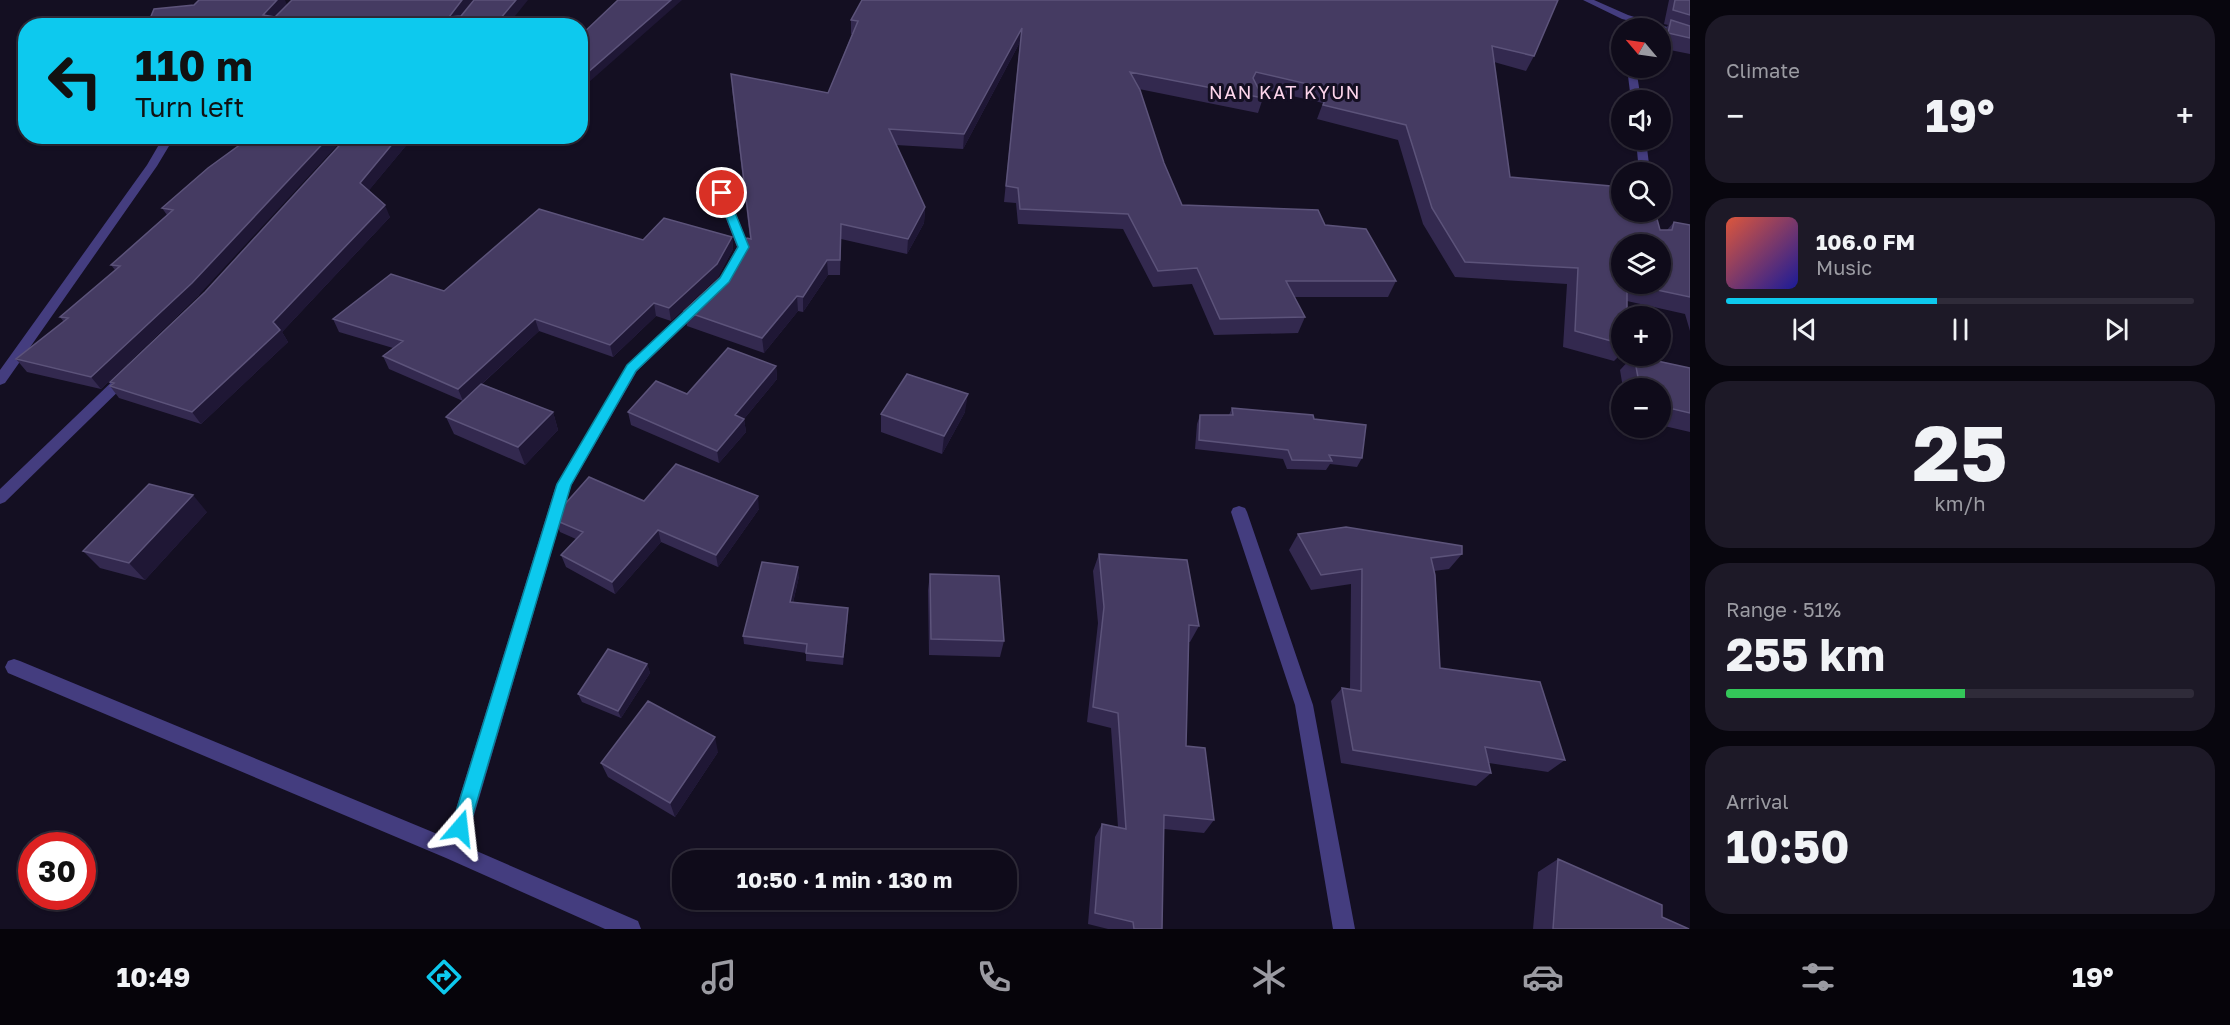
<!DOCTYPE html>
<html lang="en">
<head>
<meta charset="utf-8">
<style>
	body { margin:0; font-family:"Golos Text",sans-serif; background:#1d1927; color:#f1f3f6; height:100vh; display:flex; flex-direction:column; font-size:22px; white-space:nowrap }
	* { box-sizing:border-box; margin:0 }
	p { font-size:20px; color:#9b9ba2 }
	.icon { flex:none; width:33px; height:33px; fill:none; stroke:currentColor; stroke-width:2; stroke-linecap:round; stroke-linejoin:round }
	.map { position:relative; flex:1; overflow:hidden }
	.side { display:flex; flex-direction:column; gap:15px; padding:15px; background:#08060e; width:540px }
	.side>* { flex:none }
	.banner { position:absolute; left:18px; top:18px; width:570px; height:126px; border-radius:24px; box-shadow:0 2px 4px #0004,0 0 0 2px #2f2b39; background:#0dc9ee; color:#111; overflow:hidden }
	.needle { width:39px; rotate:299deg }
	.fabs { position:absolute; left:1611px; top:18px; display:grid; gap:12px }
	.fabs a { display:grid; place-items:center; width:60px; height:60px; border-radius:50%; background:#0f0b1a; box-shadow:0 2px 4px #0004,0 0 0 2px #2f2b39; font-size:30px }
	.speed { position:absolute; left:18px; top:832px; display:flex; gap:12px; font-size:30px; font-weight:700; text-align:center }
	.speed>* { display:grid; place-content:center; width:78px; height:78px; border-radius:50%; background:#0f0b1a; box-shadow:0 2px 4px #0004,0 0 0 2px #2f2b39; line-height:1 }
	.speed .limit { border:9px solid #d22; background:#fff; color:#111 }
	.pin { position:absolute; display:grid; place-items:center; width:51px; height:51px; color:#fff; margin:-26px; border:3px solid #fff; border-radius:50%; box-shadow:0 2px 6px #0007 }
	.me { position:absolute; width:66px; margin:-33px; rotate:17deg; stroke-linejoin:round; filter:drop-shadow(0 0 4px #0008) }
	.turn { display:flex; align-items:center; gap:21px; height:126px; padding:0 18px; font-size:27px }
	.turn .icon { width:78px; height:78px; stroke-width:2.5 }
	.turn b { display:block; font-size:42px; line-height:51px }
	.big { font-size:45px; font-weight:700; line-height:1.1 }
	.side .widget { flex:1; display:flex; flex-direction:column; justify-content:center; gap:9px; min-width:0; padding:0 21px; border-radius:24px; background:#1d1927 }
	.side .dial { align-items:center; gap:0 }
	.dial b { font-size:78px; line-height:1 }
	.song { display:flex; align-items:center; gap:18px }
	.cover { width:72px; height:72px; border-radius:9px; background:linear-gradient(135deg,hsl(10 70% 55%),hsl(240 70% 35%)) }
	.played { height:6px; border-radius:3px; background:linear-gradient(90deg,#0dc9ee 45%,#2f2b39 45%) }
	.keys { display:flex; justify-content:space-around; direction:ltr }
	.heat { display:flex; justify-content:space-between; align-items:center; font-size:33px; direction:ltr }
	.charge { height:9px; border-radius:4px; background:linear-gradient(90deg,#34c759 51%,#2f2b39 0) }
	.trip { position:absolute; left:672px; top:850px; width:345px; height:60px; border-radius:24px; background:#0f0b1a; box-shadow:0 2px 4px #0004,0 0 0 2px #2f2b39; font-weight:700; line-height:60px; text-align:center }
	.dock { display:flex; height:96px; justify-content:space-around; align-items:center; background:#06040a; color:#9b9ba2 }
	.dock .icon { width:42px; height:42px }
	.dock .current { color:#0dc9ee }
	.dock b { font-size:27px; color:#f1f3f6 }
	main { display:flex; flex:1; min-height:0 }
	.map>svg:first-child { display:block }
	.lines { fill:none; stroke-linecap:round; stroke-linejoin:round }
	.minor { fill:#443d7f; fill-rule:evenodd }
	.wall { fill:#33294f }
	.shaded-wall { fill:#1f1735 }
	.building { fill:#453b62; stroke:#5c537a; stroke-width:1.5 }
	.route { fill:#0dc9ee; stroke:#08839b; stroke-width:1.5 }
	.labels { text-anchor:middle; stroke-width:6; stroke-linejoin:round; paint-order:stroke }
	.far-quarter-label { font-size:18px; letter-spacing:1.5px; fill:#fdd5eb; stroke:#140f22 }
</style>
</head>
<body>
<main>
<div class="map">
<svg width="1690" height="929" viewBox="0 0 1690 929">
	<rect width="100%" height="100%" fill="#140f22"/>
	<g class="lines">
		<path class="minor" d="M1583 0H1594L1628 15 1690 34V40L1660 31V28L1622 19Z
			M1627 68H1636L1641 100H1631Z
			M164 136H175L157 166 5 383 0 385V370L147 165Z
			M1636 140H1646L1650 172H1639Z
			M722 190 728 193 749 247 738 266 734 267 728 263 737 247 716 193Z
			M1645 212H1656L1657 239H1649L1647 236Z
			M700 299 706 303 705 306 637 371 571 486 465 846 638 921 641 929H605L446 858 8 673 5 667 8 661 14 659 20 661 447 838 556 485 627 365 695 300Z
			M127 370 134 375 132 378 5 502 0 504V489L122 372Z
			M1239 506 1245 508 1247 512 1313 705 1355 929H1333L1295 705 1231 512 1233 508Z"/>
	</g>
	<path class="wall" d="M1558 0 1534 56 1526 71 1494 62 1510 177 1647 217 1660 230H1667L1674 222 1690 225V331L1685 314 1627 301 1622 316V353L1614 361 1563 347 1567 284 1455 277 1423 224 1398 140 1317 119 1323 103 1257 88 1263 98 1258 113 1139 89 1164 163 1182 205 1325 225 1396 281 1388 297H1294L1305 317 1298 333 1214 335 1192 284 1153 287 1123 229 1018 224 1016 203 1004 202 1020 42 963 149 896 145 925 207 924 223 907 254 841 239 840 275H828L803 312 798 311 764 353 687 326 684 311 729 269 750 239 732 89 828 93 852 34H851V20Z
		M1669 0H1690V54L1660 48 1662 34 1668 25 1664 24Z
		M252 136 199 295 101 389 27 372 16 359 64 322 60 317 115 270 111 265 167 215 162 208Z
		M348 136H414L369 190 390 217 282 332 288 342 201 424 119 398 110 386 112 384 110 382 205 292Z
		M732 237 733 249 718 277 671 321 656 316 613 357 539 331 482 384 553 412 558 430 525 465 454 434 446 417 463 401 389 369 383 356 393 348 339 332 333 319 643 240Z
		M1633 356H1637L1690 368V432L1660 425V388H1623L1620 370Z
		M776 366 777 379 744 419 746 432 719 463 631 425 628 412Z
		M1232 408 1314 419 1362 458 1357 467 1330 464 1326 470 1287 469 1283 459 1195 449 1197 424 1200 415H1229Z
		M965 412 942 454 881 432V414Z
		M644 501 759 509 718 567 661 542 615 594 566 567 561 555 576 539 560 532 555 520Z
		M207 512 145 580 100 568 83 551Z
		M1298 534 1462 554 1449 569 1434 571 1440 668 1565 760 1548 772 1489 763 1491 773 1476 786 1341 763 1331 701 1342 688 1350 689 1351 584 1311 590 1289 550Z
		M1099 554 1199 626 1190 642H1189L1186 746 1214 820 1204 833 1164 829 1162 929H1108L1088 924 1095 837 1102 824 1118 827 1111 728 1087 722 1098 623 1093 571Z
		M930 574 1004 641 1000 657 929 655 928 590Z
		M799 576 793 603 848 608V616L843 665 806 661V653L744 644 743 636Z
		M647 664 650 673 621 718 582 702 578 694Z
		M718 752 675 817 608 777 601 763Z
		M1558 859 1662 917 1689 929H1533L1538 872Z"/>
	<path class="shaded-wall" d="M277 0H285L287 5 268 26 263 15Z
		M462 0H473L454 26 449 17Z
		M516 0H528L507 26H494Z
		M671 0H682L580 90V79Z
		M1022 28 1020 42 963 149 964 134Z
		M330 136H346L199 295 101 389 91 377Z
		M399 136H414L365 195 360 183Z
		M385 205 390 217 282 332 288 342 201 424 192 412 273 322Z
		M925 207 924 223 907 254 908 239Z
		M732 237 733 249 718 277 671 321 669 308Z
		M827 260 828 275 803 312V297Z
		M797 296 798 311 764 353 762 338Z
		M654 303 656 316 613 357 610 345Z
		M535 319 539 331 463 401 458 389Z
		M776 366 777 379 739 425 744 419 746 432 719 463 717 451 735 415Z
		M968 394 965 412 942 454 944 436Z
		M553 412 558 430 525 465 518 447Z
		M193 495 207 512 145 580 129 563Z
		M758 496 759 509 718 567 716 555Z
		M658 530 661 542 615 594 612 582Z
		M798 567 799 576 791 611 790 602Z
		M848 608V616L843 665V657Z
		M647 664 650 673 621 718 618 711Z
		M715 737 718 752 675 817 670 803Z"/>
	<path class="building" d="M199 0H277L263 15 275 17 292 0H462L449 17 461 16 474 0H516L494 26H147L154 9 194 5Z
		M618 0H671L580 79V36Z
		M862 0H1558L1534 56 1492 46 1510 177 1622 187V212H1643L1647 217 1657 219 1660 230H1672L1674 222 1690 225V297L1629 284H1660V244H1622V284H1627V316H1622V344L1575 331 1578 268 1465 262 1432 208 1406 125 1323 105 1329 89 1256 72 1253 78 1263 98 1130 72 1140 90 1164 163 1182 205 1318 210 1325 225 1366 229 1396 281H1286L1305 317 1220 319 1197 268 1158 271 1128 214 1020 209 1018 188 1006 186 1022 28 964 134 889 129 925 207 908 239 841 224 840 260H827L803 297 797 296 762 338 684 311 729 269 747 238 751 239 731 74 828 93 858 21 851 20Z
		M1675 0H1690V15L1673 10Z
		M1671 20 1690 26V38L1668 33Z
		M252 136H330L192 283 91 377 16 359 68 318 60 317 120 266 111 265 173 210 162 208 208 168Z
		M348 136H399L360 183 385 205 273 322 280 330 192 412 110 386 114 383 110 382 205 292Z
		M539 209 643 240 664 218 732 237 717 264 669 308 654 303 610 345 535 319 458 389 383 356 403 341 333 319 391 274 444 291Z
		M728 348 776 366 735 415 744 419 717 451 628 412 656 381 687 394Z
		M1634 356 1690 368V413L1660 406V388H1640Z
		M907 374 968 394 944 436 881 414Z
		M481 384 553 412 518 447 446 417Z
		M1232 408 1313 415 1314 419 1366 425 1362 458 1329 455 1332 461 1292 460 1288 450 1199 440 1200 415H1233Z
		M676 464 758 496 716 555 658 530 612 582 561 555 583 532 555 520 557 513 589 477 644 501Z
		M149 484 193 495 129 563 83 551Z
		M1346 527 1462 546V554L1431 558 1435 575 1440 668 1540 682 1565 760 1485 747 1491 773 1353 750 1342 688 1361 691 1362 569 1321 575 1298 534Z
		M1099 554 1187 560 1199 626 1189 625 1186 746 1205 748 1214 820 1164 815 1162 929H1134L1133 922 1095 913 1102 824 1126 829 1118 713 1093 707 1104 607Z
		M762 562 798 567 790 602 848 608 843 657 806 653 807 644 743 636Z
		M930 574 999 576 1004 641 931 639Z
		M608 649 647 664 618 711 578 694Z
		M648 701 715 737 670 803 601 763Z
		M1558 859 1662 905V917L1689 929H1553Z"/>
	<path class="route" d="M718 190 727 193 749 247 729 282 636 371 571 485 469 828 466 835 460 837 453 835 451 828 557 484 627 365 720 278 738 247 717 193Z"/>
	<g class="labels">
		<g class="far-quarter-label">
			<text x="1285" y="99">NAN KAT KYUN</text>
		</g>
	</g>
</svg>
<div class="fabs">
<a><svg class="needle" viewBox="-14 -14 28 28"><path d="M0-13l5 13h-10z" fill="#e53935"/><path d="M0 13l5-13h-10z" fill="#9b9ba2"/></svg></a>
<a><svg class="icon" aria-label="sound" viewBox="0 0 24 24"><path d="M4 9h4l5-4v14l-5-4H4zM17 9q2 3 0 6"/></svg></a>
<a><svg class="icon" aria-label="search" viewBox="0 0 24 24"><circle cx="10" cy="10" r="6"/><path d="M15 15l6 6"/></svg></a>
<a><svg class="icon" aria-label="layers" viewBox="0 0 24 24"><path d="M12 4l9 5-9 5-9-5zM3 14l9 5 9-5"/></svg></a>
<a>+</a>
<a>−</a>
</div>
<div class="speed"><div class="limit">30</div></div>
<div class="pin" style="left:722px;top:193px;background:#d93025"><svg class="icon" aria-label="arrive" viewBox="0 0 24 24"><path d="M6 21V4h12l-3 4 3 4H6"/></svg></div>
<svg class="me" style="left:460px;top:828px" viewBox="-20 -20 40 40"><path d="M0-17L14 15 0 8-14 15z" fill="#0dc9ee" stroke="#fff" stroke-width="4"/></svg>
<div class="trip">10:50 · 1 min · 130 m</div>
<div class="banner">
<div class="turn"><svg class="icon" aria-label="left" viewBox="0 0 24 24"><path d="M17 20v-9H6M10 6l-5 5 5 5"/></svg><div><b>110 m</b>Turn left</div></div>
</div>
</div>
<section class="side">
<div class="widget"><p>Climate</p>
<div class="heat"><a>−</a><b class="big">19°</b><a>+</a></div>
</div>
<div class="widget">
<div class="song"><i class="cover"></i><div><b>106.0 FM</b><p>Music</p></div></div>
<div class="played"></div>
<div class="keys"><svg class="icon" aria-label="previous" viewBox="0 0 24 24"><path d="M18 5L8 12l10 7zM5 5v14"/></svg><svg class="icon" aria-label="pause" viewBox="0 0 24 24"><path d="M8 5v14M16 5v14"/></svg><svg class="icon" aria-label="next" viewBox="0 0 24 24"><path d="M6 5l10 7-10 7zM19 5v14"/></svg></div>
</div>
<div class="widget dial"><b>25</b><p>km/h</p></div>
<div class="widget"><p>Range · 51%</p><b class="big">255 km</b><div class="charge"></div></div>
<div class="widget"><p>Arrival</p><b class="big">10:50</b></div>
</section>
</main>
<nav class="dock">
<b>10:49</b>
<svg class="icon current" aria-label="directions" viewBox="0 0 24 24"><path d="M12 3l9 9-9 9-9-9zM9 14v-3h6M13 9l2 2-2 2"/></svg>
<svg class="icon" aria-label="music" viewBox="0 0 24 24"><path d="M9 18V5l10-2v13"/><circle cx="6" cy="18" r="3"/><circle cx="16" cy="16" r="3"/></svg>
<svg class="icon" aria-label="phone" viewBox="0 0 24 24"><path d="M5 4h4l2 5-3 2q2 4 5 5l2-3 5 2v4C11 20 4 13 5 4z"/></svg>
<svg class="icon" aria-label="climate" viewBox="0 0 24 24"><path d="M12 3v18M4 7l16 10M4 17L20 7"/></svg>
<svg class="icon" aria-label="car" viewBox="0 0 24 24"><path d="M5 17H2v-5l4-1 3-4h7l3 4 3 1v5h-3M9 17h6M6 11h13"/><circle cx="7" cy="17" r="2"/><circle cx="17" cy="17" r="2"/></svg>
<svg class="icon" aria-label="filters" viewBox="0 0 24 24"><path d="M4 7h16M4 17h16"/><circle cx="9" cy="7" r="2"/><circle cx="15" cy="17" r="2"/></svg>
<b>19°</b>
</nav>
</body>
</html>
